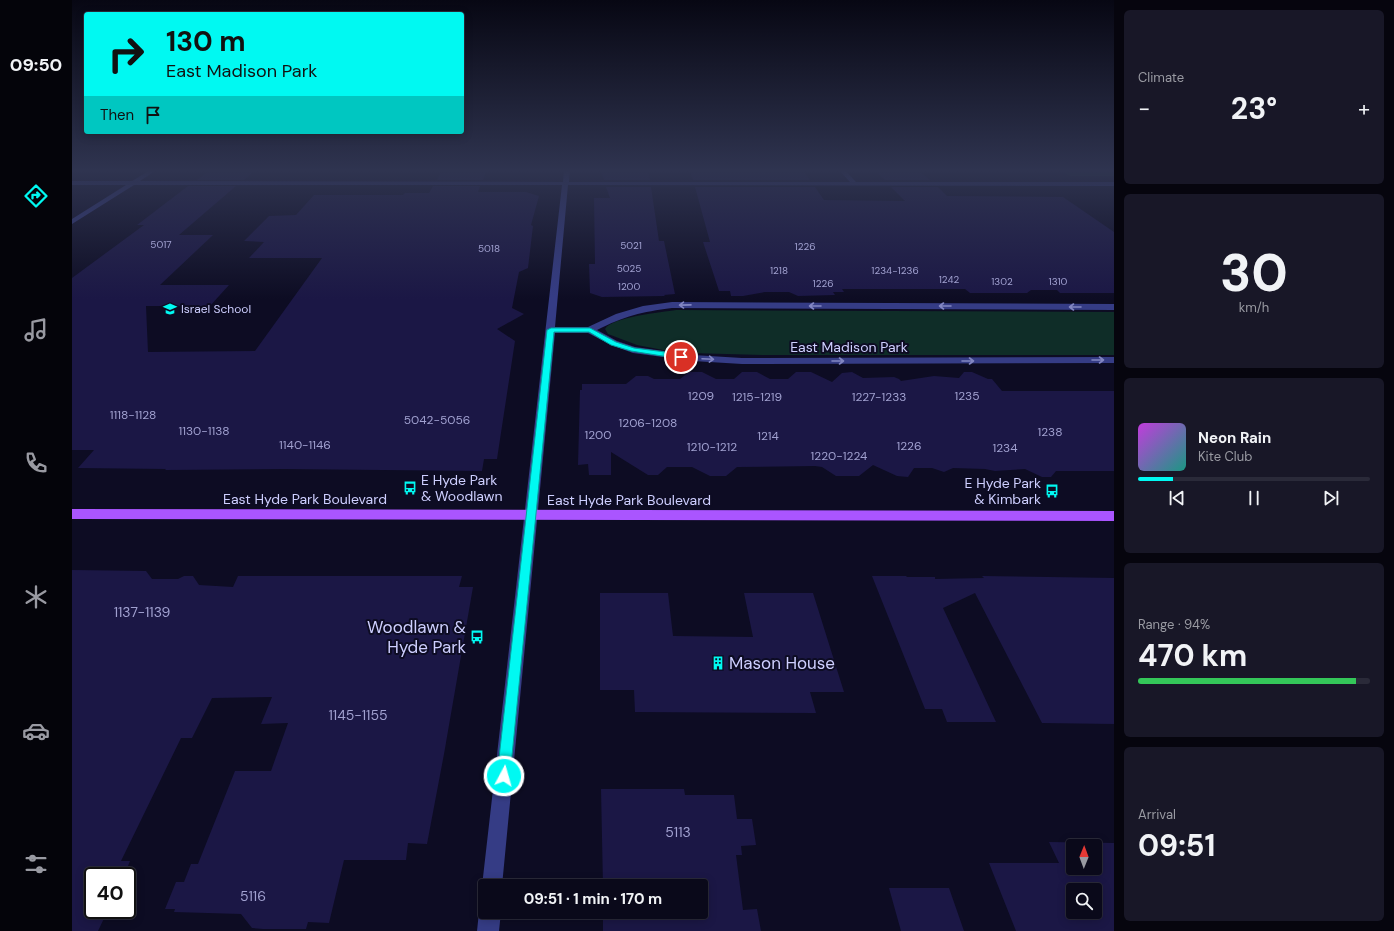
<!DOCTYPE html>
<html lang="en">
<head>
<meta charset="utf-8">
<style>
	body { margin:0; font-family:"DM Sans",sans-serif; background:#181727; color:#f1f3f6; height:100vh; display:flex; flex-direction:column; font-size:15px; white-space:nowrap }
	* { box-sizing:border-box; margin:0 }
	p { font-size:13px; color:#999aa2 }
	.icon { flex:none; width:22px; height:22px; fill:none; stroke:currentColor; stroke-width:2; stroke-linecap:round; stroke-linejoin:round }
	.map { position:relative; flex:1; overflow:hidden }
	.drawer { display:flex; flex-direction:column; gap:10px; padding:10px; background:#06050e; width:280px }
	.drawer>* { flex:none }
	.guide { position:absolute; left:12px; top:12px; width:380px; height:122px; border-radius:4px; box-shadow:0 2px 10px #0003,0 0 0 1px #2a2a39; background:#00f9f2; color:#111; overflow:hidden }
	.needle { width:26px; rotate:1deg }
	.controls { position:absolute; left:994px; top:839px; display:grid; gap:8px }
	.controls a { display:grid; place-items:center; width:36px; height:36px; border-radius:4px; background:#0a091a; box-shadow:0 2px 10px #0003,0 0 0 1px #2a2a39; font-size:20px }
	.speed { position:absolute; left:12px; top:867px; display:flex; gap:8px; font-size:20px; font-weight:700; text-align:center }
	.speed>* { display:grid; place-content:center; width:52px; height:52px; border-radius:50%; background:#0a091a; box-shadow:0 2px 10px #0003,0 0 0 1px #2a2a39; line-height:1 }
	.speed .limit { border:2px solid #111; border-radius:6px; background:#fff; color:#111 }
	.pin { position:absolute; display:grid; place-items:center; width:34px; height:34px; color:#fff; margin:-17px; border:2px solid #fff; border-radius:50%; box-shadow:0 1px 4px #0007 }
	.me { position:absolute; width:44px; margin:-22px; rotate:6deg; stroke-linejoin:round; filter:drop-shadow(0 0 3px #0008) }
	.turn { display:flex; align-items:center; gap:14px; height:84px; padding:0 16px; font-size:18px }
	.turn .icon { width:52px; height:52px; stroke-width:2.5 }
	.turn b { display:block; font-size:28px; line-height:34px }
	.then { display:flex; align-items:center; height:38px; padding:0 16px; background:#0003; gap:8px; font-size:15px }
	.big { font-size:30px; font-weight:700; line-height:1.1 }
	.drawer .card { flex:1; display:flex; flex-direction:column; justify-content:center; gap:6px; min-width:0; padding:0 14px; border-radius:6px; background:#181727 }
	.drawer .dial { align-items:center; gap:0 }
	.dial b { font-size:52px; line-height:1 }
	.song { display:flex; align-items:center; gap:12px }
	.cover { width:48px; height:48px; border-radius:6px; background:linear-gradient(135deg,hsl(290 70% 55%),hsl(170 70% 35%)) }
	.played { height:4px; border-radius:2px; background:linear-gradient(90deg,#00f9f2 15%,#2a2a39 15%) }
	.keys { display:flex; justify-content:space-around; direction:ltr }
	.heat { display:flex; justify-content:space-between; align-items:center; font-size:22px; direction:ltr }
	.charge { height:6px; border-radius:3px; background:linear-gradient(90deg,#34c759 94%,#2a2a39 0) }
	.trip { position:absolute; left:406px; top:879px; width:230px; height:40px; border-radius:4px; background:#0a091a; box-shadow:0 2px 10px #0003,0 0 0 1px #2a2a39; font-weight:700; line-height:40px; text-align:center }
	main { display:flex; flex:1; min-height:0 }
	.menu { display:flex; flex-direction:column; width:72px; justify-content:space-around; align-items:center; background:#04040a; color:#999aa2 }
	.menu .icon { width:28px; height:28px }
	.menu .on { color:#00f9f2 }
	.menu b { font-size:18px; color:#f1f3f6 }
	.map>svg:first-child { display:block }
	.green { fill:#0f2d28 }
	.building { fill:#1b1745; fill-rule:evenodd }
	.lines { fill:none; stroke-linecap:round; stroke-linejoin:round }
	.minor { fill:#353c85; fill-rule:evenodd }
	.major { fill:#a5f; fill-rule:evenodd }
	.oneway { stroke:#8286c2 }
	.route { fill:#00f9f2; stroke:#00a29d }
	.labels { text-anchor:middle; stroke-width:4; stroke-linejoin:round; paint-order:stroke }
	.far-number-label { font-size:10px; fill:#a1a1d0 }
	.far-poi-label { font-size:12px; fill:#cecfff; stroke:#0d0c23; text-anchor:start }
	.number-label { font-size:12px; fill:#a1a1d0 }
	.street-label { font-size:14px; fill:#cecfff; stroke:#0d0c23 }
	.poi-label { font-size:14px; fill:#cecfff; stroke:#0d0c23; text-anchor:start }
	.near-number-label { font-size:14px; fill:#a1a1d0 }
	.near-poi-label { font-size:17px; fill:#cecfff; stroke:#0d0c23; text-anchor:end }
</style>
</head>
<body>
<main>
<nav class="menu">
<b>09:50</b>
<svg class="icon on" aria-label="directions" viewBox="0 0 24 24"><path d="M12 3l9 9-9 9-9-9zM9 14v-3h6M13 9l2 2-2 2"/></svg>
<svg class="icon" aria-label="music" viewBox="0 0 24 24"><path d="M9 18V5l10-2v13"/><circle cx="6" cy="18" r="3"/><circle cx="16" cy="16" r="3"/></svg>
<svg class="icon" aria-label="phone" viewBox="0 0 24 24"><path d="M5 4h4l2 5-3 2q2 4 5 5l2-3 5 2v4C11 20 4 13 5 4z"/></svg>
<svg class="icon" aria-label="climate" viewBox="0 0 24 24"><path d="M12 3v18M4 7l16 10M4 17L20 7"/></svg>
<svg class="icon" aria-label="car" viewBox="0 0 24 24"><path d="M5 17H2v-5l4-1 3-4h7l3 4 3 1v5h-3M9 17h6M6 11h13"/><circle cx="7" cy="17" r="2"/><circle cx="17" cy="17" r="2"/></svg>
<svg class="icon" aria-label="filters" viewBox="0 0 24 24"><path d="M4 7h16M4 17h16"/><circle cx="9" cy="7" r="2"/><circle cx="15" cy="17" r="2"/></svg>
</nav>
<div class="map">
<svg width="1042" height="931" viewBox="0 0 1042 931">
	<rect width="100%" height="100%" fill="#0d0c23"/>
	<path class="green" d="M985 169H1042V176H998Z
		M604 310 1042 312V355H690L618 353 591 350 565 345 536 334 533 329C540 317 590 312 604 310Z"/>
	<path class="building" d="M140 169H185L172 180H125Z
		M371 169H415L411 180H365Z
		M529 169H576L578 180H532Z
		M617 169H730L738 180H621Z
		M801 169H845L858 180H813Z
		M116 186H164L107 235H141L88 285H157L138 306H74L76 352 183 351 250 258H177L192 242 172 241 197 216 224 215 242 195H331L333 193H357L361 186H408L406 192H454L467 196 459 225 461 226 456 268 447 272 440 308 452 314 425 329 443 341 425 459H412L410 471 212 469 93 470 94 469 6 468 22 450H0V278L72 225H65Z
		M534 187H579L587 241H592L603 294 592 295 593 296 530 297 518 293 517 264H523L522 198H538Z
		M623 187H743L752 200 833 201 819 187H866L875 196 991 197 1042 232V293H988L985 290H959L955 293H898L893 289H770L772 292H761L763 295 726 296 717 292H693L671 296H659L658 291H647L631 242H638Z
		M617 372H630L644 379H662L670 372H685L698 379H716L724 372H739L760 382 770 373 780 372 791 378 822 377 827 379 829 381 862 376 887 378 892 372H900L916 379H920L930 391H1042V471H984L979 477H970L953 469 923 471 913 469 881 468 872 472 860 468H842L836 477 825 476 801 465 787 476H764L750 467 743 466 665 467 654 476H638L620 467H595L586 475H576L539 452V475H517L516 464 506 465 508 390H510V384H554L564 376H576L582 379H608Z
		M0 570 74 571 80 579H106L112 576H121L127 585 161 587 166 576H390L387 587H401L372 754 355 844 336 843 334 860H272L257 923 236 922 234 929H191L180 928 169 914 102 912 103 909H93L104 882H112L119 864H126L163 771H199L216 723 189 724 200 697 140 698 120 738H109L49 861H58L52 876H21V910H36L26 931H0Z
		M800 576H834L835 577H863V579L912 578 910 576 1042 578V724L970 723 903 593 871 608 924 722H875L870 709H853Z
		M528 593H596L601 636 681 637 672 593H741L772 692H738L744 713 563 712 562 690H528Z
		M529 789H612L613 795H662L665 819H680L684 845 669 846 670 855H664L671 910 685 909 689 931H531V912H629V886H531Z
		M977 842 1042 843V931H944L917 863H987ZM1001 846H1023V868H1001ZM1001 890H1023V912H1001Z
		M817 888H877L892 931H829Z"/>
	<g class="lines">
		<path class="minor" d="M80 169H86L68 181 491 182 492 169H498L497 182H778L766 169H772L784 182H1042V186L496 185 483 327H516L544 314 571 306 600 302 1042 304V310L600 308C569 312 553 316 525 330L545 341 563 347 621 355 670 358 1042 357V363L670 364 621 361 561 353 539 345 516 333H483L430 886H413V893L410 886 490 185H62L0 224V219L54 185H0V181H60Z
			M413 903V912H429L427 931H405L407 912 411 905Z"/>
		<path class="major" d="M0 509 1042 511V521L0 519Z"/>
	</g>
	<defs><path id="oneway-shaft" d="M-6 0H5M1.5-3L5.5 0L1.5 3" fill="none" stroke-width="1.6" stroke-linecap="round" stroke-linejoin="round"/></defs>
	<g class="oneway">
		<use href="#oneway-shaft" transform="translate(613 305) rotate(179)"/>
		<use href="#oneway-shaft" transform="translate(743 306) rotate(-180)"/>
		<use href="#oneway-shaft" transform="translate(873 306) rotate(-180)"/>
		<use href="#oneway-shaft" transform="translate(1003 307) rotate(-180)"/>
		<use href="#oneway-shaft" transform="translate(636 359) rotate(3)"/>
		<use href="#oneway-shaft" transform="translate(1026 360)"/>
		<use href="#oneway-shaft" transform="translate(766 361)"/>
		<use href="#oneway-shaft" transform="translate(896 361)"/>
	</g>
	<linearGradient id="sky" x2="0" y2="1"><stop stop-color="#070713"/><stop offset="0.57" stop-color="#2f3450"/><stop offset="1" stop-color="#2f3450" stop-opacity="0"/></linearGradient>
	<rect width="1042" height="299" fill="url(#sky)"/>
	<path class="route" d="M479 328H518L544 342 562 348 609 354 612 357 609 359 559 351 539 345 517 332H482L438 776 436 781 432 783 427 781 425 776 475 330Z"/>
	<defs>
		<g id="school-bare" transform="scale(1.08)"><path d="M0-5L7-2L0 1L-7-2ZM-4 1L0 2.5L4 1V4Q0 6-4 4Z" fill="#00f9f2" stroke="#0d0c23" stroke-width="2.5" paint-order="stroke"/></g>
		<g id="bus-bare" transform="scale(1.08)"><path d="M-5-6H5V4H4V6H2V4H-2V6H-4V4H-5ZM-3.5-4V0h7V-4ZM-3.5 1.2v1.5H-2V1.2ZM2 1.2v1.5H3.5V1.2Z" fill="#00f9f2" stroke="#0d0c23" stroke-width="2.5" paint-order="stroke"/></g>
		<g id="building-bare" transform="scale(1.08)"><path d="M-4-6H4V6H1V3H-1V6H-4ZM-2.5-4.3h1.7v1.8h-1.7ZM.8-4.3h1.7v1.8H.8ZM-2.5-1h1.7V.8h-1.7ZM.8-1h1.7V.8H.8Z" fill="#00f9f2" stroke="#0d0c23" stroke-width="2.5" paint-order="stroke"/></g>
	</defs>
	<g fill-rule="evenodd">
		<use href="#school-bare" x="98" y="309"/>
		<use href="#bus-bare" x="338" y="488"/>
		<use href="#bus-bare" x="980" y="491"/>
		<use href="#bus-bare" x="405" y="637"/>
		<use href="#building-bare" x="646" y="663"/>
	</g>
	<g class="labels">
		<g class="far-number-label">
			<text x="89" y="248">5017</text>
			<text x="559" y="249">5021</text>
			<text x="733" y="250">1226</text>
			<text x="417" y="252">5018</text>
			<text x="557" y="272">5025</text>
			<text x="707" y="274">1218</text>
			<text x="823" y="274">1234-1236</text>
			<text x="877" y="283">1242</text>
			<text x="930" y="285">1302</text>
			<text x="986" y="285">1310</text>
			<text x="751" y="287">1226</text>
			<text x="557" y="290">1200</text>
		</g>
		<g class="far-poi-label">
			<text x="109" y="313">Israel School</text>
		</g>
		<g class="number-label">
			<text x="629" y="400">1209</text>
			<text x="895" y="400">1235</text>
			<text x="685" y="401">1215-1219</text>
			<text x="807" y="401">1227-1233</text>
			<text x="61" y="419">1118-1128</text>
			<text x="365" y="424">5042-5056</text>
			<text x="576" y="427">1206-1208</text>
			<text x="132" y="435">1130-1138</text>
			<text x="978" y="436">1238</text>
			<text x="526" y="439">1200</text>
			<text x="696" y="440">1214</text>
			<text x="233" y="449">1140-1146</text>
			<text x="837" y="450">1226</text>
			<text x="640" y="451">1210-1212</text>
			<text x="933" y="452">1234</text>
			<text x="767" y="460">1220-1224</text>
		</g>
		<g class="street-label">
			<text x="777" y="352">East Madison Park</text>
			<text x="233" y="504">East Hyde Park Boulevard</text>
			<text x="557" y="505">East Hyde Park Boulevard</text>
		</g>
		<g class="poi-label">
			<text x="349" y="485">E Hyde Park<tspan x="349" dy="16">&amp; Woodlawn</tspan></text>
			<text x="969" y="488" text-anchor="end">E Hyde Park<tspan x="969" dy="16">&amp; Kimbark</tspan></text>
		</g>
		<g class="near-number-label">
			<text x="70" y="617">1137-1139</text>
			<text x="286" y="720">1145-1155</text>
			<text x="606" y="837">5113</text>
			<text x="181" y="901">5116</text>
		</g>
		<g class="near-poi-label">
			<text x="394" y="633">Woodlawn &amp;<tspan x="394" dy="20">Hyde Park</tspan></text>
			<text x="657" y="669" text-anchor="start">Mason House</text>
		</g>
	</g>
</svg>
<div class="controls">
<a><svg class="needle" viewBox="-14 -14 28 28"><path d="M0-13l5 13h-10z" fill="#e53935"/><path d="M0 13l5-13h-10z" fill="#999aa2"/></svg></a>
<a><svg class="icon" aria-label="search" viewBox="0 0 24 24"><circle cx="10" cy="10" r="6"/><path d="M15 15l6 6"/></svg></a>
</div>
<div class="speed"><div class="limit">40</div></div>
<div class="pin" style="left:609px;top:357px;background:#d93025"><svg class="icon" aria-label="arrive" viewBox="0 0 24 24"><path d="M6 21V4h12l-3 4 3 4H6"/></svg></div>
<svg class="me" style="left:432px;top:776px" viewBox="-20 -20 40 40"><circle r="17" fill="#00f9f2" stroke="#fff" stroke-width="3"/><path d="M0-11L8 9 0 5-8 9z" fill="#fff"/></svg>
<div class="trip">09:51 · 1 min · 170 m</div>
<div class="guide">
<div class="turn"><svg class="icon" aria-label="right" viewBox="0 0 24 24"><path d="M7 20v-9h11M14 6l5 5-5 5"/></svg><div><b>130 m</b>East Madison Park</div></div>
<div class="then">Then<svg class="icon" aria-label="arrive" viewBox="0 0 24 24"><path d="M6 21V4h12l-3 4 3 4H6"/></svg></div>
</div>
</div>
<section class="drawer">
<div class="card"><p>Climate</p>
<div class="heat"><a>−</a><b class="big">23°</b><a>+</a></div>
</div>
<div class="card dial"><b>30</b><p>km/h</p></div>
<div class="card">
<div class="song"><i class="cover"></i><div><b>Neon Rain</b><p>Kite Club</p></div></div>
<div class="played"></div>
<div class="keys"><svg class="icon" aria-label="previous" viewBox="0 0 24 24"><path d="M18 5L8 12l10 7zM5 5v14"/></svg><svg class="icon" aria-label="pause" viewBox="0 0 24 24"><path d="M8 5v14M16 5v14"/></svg><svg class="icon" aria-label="next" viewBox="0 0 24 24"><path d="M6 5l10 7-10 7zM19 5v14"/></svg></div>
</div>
<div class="card"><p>Range · 94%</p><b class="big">470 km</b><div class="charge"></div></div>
<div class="card"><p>Arrival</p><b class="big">09:51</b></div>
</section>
</main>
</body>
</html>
